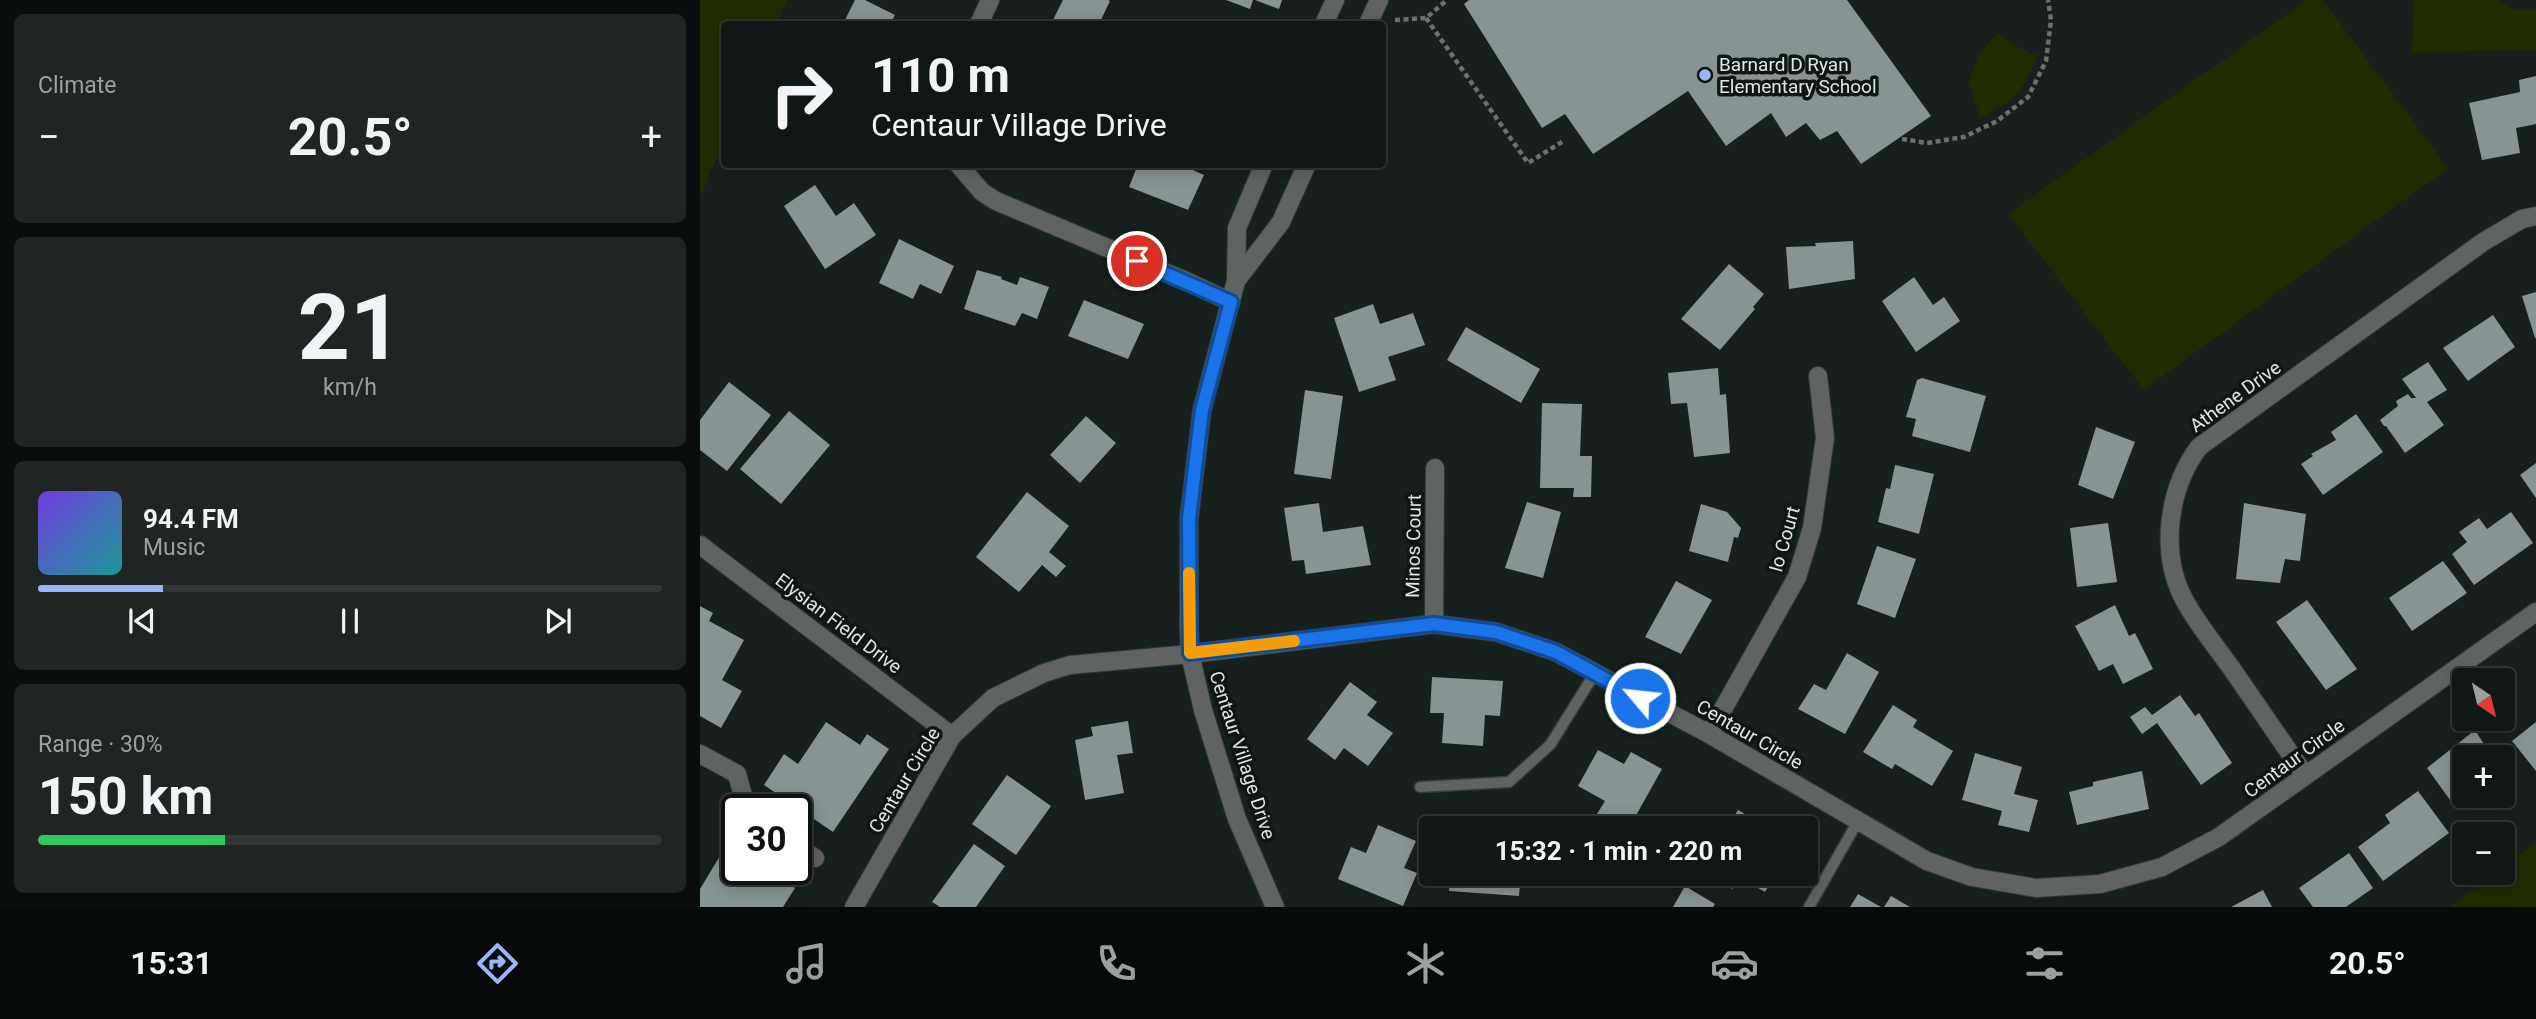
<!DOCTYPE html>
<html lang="en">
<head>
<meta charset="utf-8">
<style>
	body { margin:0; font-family:Roboto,sans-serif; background:#1e2522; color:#f1f3f6; height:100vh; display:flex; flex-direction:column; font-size:26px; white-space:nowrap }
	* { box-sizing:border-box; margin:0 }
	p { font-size:23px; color:#9ca0a0 }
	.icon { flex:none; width:38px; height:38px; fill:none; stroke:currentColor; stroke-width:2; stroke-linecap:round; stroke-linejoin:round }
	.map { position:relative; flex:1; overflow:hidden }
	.sheet { display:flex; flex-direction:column; gap:14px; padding:14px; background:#090d0c; width:700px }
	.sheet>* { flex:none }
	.hud { position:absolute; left:21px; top:21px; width:665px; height:147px; border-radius:7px; box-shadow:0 4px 18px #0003,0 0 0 2px #303734; background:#101815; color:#f1f3f6; overflow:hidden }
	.needle { width:46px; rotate:145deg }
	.controls { position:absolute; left:1752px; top:668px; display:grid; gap:14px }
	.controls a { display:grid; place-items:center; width:63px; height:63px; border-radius:7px; background:#101815; box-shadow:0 4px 18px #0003,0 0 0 2px #303734; font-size:35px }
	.speed { position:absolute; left:21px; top:794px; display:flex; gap:14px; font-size:35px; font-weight:700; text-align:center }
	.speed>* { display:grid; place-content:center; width:91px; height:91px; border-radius:50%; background:#101815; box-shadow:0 4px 18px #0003,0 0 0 2px #303734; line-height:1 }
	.speed .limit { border:4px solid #111; border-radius:10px; background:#fff; color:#111 }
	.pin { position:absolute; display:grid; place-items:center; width:60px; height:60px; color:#fff; margin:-30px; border:4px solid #fff; border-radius:50%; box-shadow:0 2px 7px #0007 }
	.me { position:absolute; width:77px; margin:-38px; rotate:298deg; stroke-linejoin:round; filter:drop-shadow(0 0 5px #0008) }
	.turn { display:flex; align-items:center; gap:24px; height:147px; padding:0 35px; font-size:32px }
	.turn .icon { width:91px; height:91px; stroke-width:2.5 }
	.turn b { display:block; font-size:49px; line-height:60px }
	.big { font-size:52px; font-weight:700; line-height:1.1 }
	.sheet .widget { flex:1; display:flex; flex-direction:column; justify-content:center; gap:10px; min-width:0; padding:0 24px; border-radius:10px; background:#1e2522 }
	.sheet .dial { align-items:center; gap:0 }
	.dial b { font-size:91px; line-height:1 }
	.song { display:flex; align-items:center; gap:21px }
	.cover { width:84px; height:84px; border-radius:10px; background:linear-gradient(135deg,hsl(260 70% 55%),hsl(180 70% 35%)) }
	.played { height:7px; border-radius:4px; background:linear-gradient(90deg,#9bb4fd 20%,#303734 20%) }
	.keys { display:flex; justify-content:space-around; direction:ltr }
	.heat { display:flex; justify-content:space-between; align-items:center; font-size:38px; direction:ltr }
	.charge { height:10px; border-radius:5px; background:linear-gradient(90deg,#34c759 30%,#303734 0) }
	.trip { position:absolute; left:719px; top:816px; width:399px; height:70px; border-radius:7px; background:#101815; box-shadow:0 4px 18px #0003,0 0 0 2px #303734; font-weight:700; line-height:70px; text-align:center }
	.tab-bar { display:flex; height:112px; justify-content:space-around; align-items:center; background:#060a08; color:#9ca0a0 }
	.tab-bar .icon { width:49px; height:49px }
	.tab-bar .active { color:#9bb4fd }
	.tab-bar b { font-size:32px; color:#f1f3f6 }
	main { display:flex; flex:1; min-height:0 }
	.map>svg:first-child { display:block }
	.green { fill:#1e2d00 }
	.building { fill:#869493 }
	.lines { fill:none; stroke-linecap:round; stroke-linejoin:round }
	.service-casing { stroke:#323c38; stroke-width:13 }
	.minor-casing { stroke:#323c38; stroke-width:20 }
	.tertiary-casing { stroke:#323c38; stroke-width:20 }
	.path { stroke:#69726e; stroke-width:4.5; stroke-dasharray:5 3.5; stroke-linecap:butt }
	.service { stroke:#606460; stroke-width:10 }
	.minor { stroke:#606460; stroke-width:18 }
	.tertiary { stroke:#606460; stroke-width:18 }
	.route-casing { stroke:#114b97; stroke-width:18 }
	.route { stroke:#1a73e8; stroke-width:12 }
	.slow { stroke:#f59e0b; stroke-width:12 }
	.poi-dot { fill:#9bb4fd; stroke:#0d1713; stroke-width:2.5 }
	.labels { text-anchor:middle; stroke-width:7; stroke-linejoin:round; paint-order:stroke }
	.poi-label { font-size:19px; fill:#dfe6e3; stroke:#0d1713; text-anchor:start }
	.street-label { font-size:19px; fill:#dfe6e3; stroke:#0d1713 }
</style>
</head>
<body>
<main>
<section class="sheet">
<div class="widget"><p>Climate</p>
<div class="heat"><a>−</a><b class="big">20.5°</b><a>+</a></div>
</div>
<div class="widget dial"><b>21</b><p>km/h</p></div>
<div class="widget">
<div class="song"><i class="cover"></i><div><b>94.4 FM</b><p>Music</p></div></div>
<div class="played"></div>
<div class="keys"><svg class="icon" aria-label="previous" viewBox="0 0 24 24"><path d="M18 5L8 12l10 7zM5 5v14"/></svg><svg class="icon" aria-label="pause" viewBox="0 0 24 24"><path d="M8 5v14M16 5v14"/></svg><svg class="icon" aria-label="next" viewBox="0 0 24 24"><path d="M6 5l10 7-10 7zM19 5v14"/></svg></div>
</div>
<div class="widget"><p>Range · 30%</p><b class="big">150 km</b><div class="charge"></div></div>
</section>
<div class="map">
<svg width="1836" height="907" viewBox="0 0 1836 907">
	<rect width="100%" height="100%" fill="#16201c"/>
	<path class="green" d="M0 0H87L76 24H24V141L0 197Z
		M1607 0H1623L1748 168 1444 390 1308 214Z
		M1714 0H1797L1816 10 1836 9V49L1712 53Z
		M1297 33 1330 54 1340 52C1324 88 1317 101 1280 118L1268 83 1279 54Z
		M1836 842V907H1749L1794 873H1802L1803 867Z"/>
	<path class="building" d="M155 0H165L195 15 190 24H143Z
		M363 0H408L410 1 399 24H351Z
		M526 0H553L550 9Z
		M555 0H582L579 9Z
		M769 0H1147L1231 116 1161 164 1137 131 1120 140 1106 123 1086 137 1071 113 1026 146 988 91 893 154 865 114 842 128 764 4Z
		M1836 76V124L1816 128 1820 153 1782 160 1769 103 1820 92 1819 80Z
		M438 164H479L504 175 488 210 429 187Z
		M115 185 136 216 154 203 176 235 125 269 84 206Z
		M199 239 254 266 241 294 220 284 213 299 179 283Z
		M1153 241 1155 279 1089 289 1086 247 1116 246 1115 243Z
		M1029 264 1064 294 1053 307 1055 309 1020 350 981 319Z
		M277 270 302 277 301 279 317 285 320 277 349 287 337 319 322 313 315 326 264 309Z
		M1214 277 1233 305 1244 297 1260 321 1216 352 1182 301Z
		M1836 292V338H1835L1822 296Z
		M384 300 444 324 428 359 368 336Z
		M673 304 680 324 713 313 725 345 688 357 696 380 659 392 634 318Z
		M1793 315 1815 347 1768 381 1743 348Z
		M766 327 840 369 821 403 747 360Z
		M1728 362 1747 390 1727 402 1744 425 1705 453 1686 426H1684L1680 420 1698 406 1696 401 1708 394 1711 398H1716L1702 379Z
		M1018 368 1020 395 1026 394 1030 453 994 457 987 403 971 404 968 373Z
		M1222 378 1286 396 1270 452 1212 436 1216 419 1206 417 1217 380Z
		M29 382 71 415 27 471 0 450V420Z
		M605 390 643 396 631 479 594 474Z
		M842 403 882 404 880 456H892L891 497H873L874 488H840Z
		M89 411 130 445 81 504 40 469Z
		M1656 414 1683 452 1623 495 1601 464 1613 456 1611 454 1636 440 1631 432Z
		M386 416 416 443 380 483 350 455Z
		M1396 427 1435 442 1413 499 1378 485Z
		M1836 463V498L1820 475Z
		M1195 465 1234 474 1219 534 1178 522 1186 488 1190 489Z
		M327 492 369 526 349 552 366 566 356 577 342 565 319 592 276 557Z
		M827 502 861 512 843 578 805 568Z
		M619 503 623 532 663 526 671 565 606 574 604 560 592 561 584 508Z
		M1544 503 1606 514 1600 561 1585 559 1580 583 1536 579Z
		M1001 504 1027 512 1041 528 1038 538 1034 537 1028 562 989 551Z
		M1811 512 1833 543 1774 585 1752 554 1767 542 1759 532 1779 518 1787 529Z
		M1408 523 1417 582 1377 587 1370 528Z
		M1177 546 1216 559 1195 618 1157 604Z
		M1743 561 1767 593 1712 631 1689 598Z
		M976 581 1012 600 981 654 945 637Z
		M1607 600 1657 669 1626 690 1576 622Z
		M1415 605 1429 636 1435 633 1453 669 1423 684 1413 664 1399 671 1375 626Z
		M0 606 13 613 9 621 44 640 22 680 42 691 21 728 0 716Z
		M1147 653 1179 672 1145 734 1098 709 1114 684 1126 690Z
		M732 677 803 681 800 716 785 715 783 746 742 743 744 713H730Z
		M650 682 677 702 667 715 693 733 668 766 644 748 635 760 607 739Z
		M1480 695 1495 716 1499 713 1532 763 1501 785 1457 723 1442 734 1430 717 1445 707 1452 715Z
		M1193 705 1217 720 1213 727 1253 751 1232 786 1195 764 1192 769 1163 752Z
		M428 721 433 753 417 755 424 793 385 800 375 740 393 736 391 727Z
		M126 722 160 745 167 734 189 749 133 832 64 785 84 754 98 764Z
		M1836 722V771L1812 741Z
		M1775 730 1793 758H1764V790L1750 800 1727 768Z
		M898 750 924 764 931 752 962 769 929 828H921L897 814 905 801 878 786Z
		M1275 753 1322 767 1314 794 1338 800 1329 832 1298 825 1302 811 1262 800Z
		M1442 771 1449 809 1377 825 1369 792 1393 786V782Z
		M307 775 351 806 316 855 272 824Z
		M1718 791 1749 833 1683 881 1658 847 1690 823 1685 815Z
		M1038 810 1068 828H1027Z
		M678 825 716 841 704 868 717 873 703 906 638 879 651 847 666 853Z
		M274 844 305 866 276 907H240L232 902Z
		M26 846 37 852V870H65L95 888 83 907H0V889Z
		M1649 853 1673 888 1646 907H1613L1599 888Z
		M750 873H821L819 896 749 891Z
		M1005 873H1076L1065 892 1039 877 1032 889Z
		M985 886 1015 904 1013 907H973Z
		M1563 890 1572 907H1531Z
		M1158 894 1181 907H1150Z
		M1191 896 1210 907H1184Z"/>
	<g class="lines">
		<g class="service-casing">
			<path id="service" d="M720 787 809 782 850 745 895 673
				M1109 907 1158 821"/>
		</g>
		<g class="minor-casing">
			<path id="minor" d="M279 24 290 0
				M258 164 282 192 296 201 488 282 531 302
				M0 545 252 736
				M734 624 735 468
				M1009 734 1097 577 1112 528 1125 438 1118 376
				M0 754 37 774 47 810
				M1605 775C1581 740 1557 705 1532 669 1517 648 1499 626 1486 603 1459 556 1467 490 1499 447L1783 242 1822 219 1836 216
				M96 846 115 858
				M154 907 252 736 293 698 344 673 370 665 490 654 734 624 796 632 856 652 1009 734 1227 861 1272 877 1336 888 1400 884 1462 867 1519 837 1836 612"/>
		</g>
		<g class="tertiary-casing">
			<path id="tertiary" d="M624 24 635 0
				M668 24 679 0
				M564 164 537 228 536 281 502 410 489 518V627L490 654 503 710 537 819 575 907
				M536 281 581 222 607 164"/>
		</g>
		<path class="path" d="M726 18 828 163 865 140
			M695 20 726 18 747 0
			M1202 139 1227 143 1264 137 1297 121 1328 97 1346 61 1351 20 1348 0"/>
		<use href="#service" class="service"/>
		<use href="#minor" class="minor"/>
		<use href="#tertiary" class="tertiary"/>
	</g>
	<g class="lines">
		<g class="route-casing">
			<path id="route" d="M437 261 531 302 502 410 489 518 490 653 734 624 796 632 856 652 940 698"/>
		</g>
		<use href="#route" class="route"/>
		<path class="slow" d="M489 573 490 653 594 641"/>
	</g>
	<circle class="poi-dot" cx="1005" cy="75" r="7"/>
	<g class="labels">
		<g class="poi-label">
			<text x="1019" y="71">Barnard D Ryan<tspan x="1019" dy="22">Elementary School</tspan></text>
		</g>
		<g class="street-label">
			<text transform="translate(1535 396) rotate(-36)" y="7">Athene Drive</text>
			<text transform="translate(1084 539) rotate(-74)" y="7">Io Court</text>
			<text transform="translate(713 546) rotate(-89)" y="7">Minos Court</text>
			<text transform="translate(139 623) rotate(37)" y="7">Elysian Field Drive</text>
			<text transform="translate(1050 734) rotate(30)" y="7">Centaur Circle</text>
			<text transform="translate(543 755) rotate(72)" y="7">Centaur Village Drive</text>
			<text transform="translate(1594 758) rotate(-36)" y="7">Centaur Circle</text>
			<text transform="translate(204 780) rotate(-59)" y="7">Centaur Circle</text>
		</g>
	</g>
</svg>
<div class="controls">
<a><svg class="needle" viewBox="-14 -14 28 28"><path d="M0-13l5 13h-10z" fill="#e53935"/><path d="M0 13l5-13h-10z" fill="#9ca0a0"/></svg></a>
<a>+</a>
<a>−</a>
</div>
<div class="speed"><div class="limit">30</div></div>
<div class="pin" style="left:437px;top:261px;background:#d93025"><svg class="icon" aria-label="arrive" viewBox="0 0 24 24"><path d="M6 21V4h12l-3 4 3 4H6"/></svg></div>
<svg class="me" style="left:940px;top:698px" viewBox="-20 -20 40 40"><circle r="17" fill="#1a73e8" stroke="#fff" stroke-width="3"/><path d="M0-11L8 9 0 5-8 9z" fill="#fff"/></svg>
<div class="trip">15:32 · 1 min · 220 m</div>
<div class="hud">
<div class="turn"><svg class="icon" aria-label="right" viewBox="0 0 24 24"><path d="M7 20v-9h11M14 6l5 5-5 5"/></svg><div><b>110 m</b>Centaur Village Drive</div></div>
</div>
</div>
</main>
<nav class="tab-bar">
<b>15:31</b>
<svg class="icon active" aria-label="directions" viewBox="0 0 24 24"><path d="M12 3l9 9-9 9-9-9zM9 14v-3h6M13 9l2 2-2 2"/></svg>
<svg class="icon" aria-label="music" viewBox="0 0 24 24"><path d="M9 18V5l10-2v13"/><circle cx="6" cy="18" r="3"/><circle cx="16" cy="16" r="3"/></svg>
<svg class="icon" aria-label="phone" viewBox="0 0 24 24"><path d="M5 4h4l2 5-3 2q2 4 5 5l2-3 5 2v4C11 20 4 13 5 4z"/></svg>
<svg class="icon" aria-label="climate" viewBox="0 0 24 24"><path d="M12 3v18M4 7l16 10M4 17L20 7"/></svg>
<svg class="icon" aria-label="car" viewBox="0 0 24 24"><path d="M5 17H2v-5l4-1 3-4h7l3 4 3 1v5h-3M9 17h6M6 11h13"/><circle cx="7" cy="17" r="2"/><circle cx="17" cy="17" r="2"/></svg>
<svg class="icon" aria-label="filters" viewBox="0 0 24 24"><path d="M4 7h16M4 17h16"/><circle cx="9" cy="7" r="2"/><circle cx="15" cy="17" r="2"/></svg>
<b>20.5°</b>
</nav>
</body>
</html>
